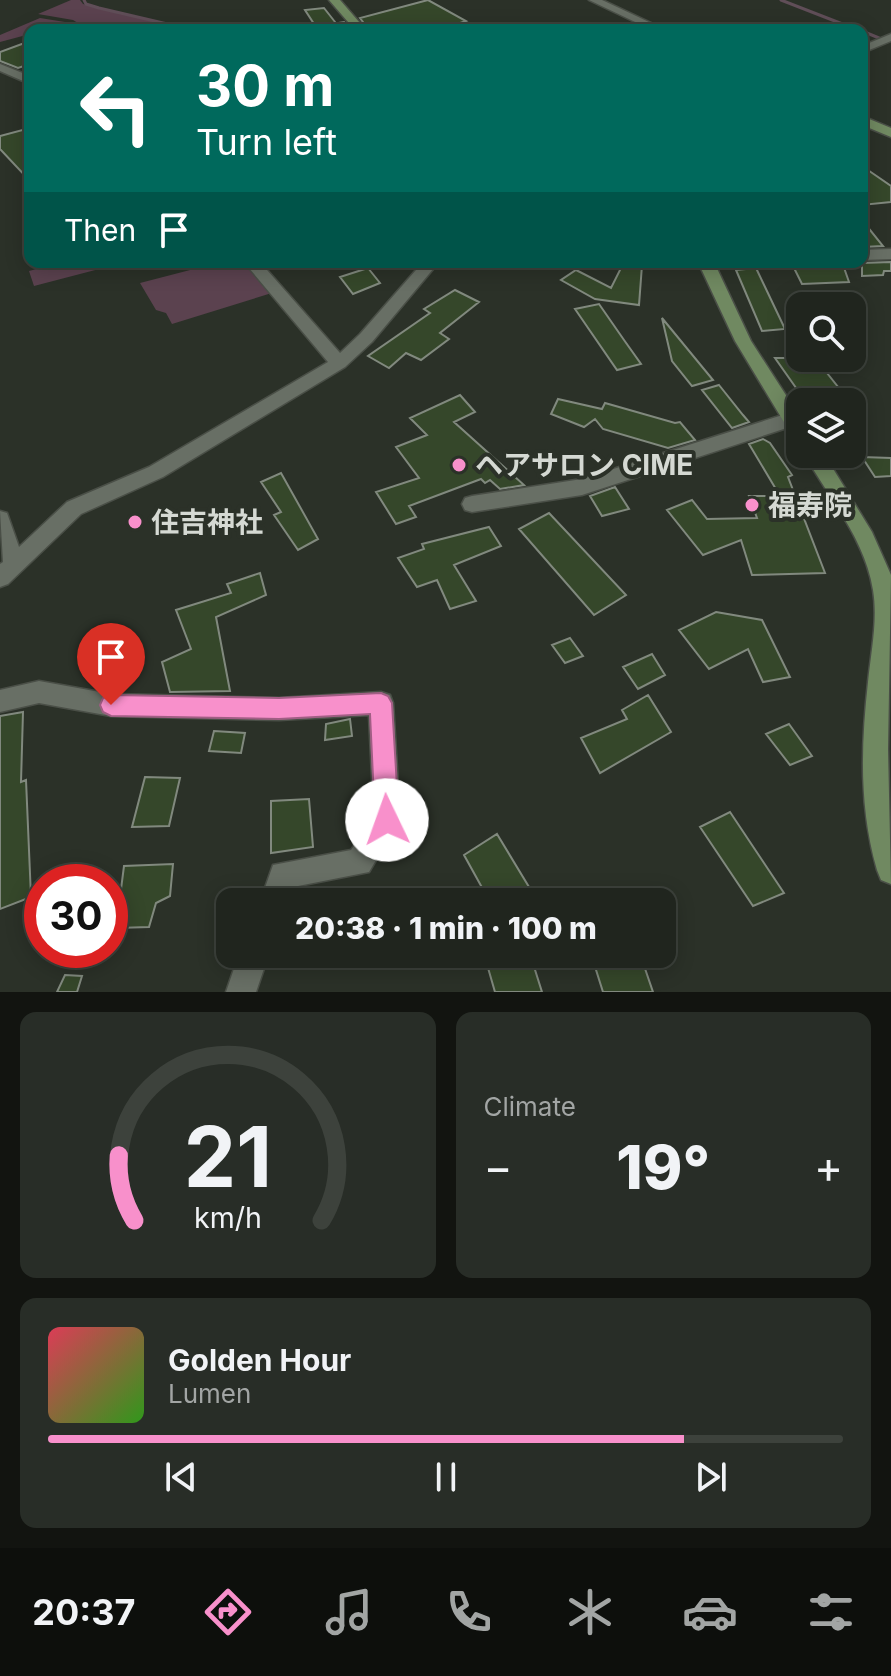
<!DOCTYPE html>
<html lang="en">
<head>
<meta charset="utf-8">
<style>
	body { margin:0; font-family:Inter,"Noto Sans JP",sans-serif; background:#282d27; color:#f1f3f6; height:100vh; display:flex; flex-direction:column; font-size:30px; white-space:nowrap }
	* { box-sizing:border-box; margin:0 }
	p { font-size:26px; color:#a2a5a4 }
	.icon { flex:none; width:44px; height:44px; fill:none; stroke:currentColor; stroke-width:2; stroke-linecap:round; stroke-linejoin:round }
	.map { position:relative; height:992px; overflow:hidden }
	.details { display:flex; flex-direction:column; gap:20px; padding:20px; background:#121410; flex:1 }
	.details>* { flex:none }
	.top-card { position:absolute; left:24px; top:24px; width:844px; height:244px; border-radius:16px; box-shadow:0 4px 20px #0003,0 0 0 2px #3d423c; background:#00695c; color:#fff; overflow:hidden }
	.fabs { position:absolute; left:786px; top:292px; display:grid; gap:16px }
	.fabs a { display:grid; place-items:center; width:80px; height:80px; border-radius:16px; background:#20251e; box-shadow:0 4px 20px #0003,0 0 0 2px #3d423c; font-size:40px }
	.speed { position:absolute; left:24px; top:864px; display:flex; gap:16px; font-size:40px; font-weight:700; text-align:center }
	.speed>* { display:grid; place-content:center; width:104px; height:104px; border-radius:50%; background:#20251e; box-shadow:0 4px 20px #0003,0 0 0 2px #3d423c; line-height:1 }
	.speed .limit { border:12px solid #d22; background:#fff; color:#111 }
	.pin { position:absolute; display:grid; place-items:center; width:68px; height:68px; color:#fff; margin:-82px -34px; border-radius:50% 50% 50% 0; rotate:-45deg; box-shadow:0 0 8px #0007 }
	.pin .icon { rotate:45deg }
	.me { position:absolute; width:88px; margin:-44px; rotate:357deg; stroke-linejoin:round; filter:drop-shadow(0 0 6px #0008) }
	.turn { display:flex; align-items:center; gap:28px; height:168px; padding:0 40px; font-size:36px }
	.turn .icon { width:104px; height:104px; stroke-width:2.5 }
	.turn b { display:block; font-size:56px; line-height:68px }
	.then { display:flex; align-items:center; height:76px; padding:0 40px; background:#0003; gap:16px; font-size:30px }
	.big { font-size:60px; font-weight:800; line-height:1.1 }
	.details .tile { flex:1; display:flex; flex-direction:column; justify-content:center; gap:12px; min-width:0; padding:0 28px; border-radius:16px; background:#282d27 }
	.details .dial { align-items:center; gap:0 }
	.dial svg { height:208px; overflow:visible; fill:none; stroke:#3d423c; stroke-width:7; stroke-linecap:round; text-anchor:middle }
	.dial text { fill:#f1f3f6; stroke:none }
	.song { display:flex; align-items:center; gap:24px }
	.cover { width:96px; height:96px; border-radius:12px; background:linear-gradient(135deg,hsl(350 70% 55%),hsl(110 70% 35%)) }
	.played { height:8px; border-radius:4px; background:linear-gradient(90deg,#f890cb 80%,#3d423c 80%) }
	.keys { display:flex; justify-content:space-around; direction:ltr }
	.heat { display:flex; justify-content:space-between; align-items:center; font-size:44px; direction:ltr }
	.details .tiles { flex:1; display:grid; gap:20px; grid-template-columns:1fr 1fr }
	.tile:last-child { grid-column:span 2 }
	.trip { position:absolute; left:216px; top:888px; width:460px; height:80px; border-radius:16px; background:#20251e; box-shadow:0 4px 20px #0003,0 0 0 2px #3d423c; font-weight:800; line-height:80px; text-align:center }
	.tabs { display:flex; height:128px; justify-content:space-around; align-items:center; background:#0d0f0c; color:#a2a5a4 }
	.tabs .icon { width:56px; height:56px }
	.tabs .on { color:#f890cb }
	.tabs b { font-size:36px; color:#f1f3f6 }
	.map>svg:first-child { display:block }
	.green { fill:#5b424f }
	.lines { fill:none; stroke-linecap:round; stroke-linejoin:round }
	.stream { stroke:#604e58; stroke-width:3 }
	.building { fill:#35472a; stroke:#81897e; stroke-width:2 }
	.street-casing { stroke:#4a4f47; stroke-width:3 }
	.secondary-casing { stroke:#4a4f47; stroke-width:3 }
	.street { fill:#686f65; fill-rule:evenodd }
	.secondary { fill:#708961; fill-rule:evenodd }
	.route { fill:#f890cb; stroke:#a15e84; stroke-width:2 }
	.poi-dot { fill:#f890cb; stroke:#2b3128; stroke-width:3 }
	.labels { text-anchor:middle; stroke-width:8; stroke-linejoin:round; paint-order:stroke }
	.poi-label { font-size:28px; font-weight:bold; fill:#d5d9d3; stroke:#2b3128; text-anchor:start }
</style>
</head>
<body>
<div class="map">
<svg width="891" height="992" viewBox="0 0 891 992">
	<rect width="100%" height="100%" fill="#2b3128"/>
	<path class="green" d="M71 0H80L83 4 167 23 140 30H90L73 20 38 14Z
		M40 18 65 22 81 30H30V34L0 42V35Z
		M63 262H126L34 286 29 271Z
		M221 262H247L275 292 172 324 166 313 156 310 140 283Z"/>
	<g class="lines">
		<path class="stream" d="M84 0 86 4 99 8 193 30
			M781 0 858 30
			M862 31 879 38"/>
	</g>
	<path class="building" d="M428 0 466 21 443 29 369 30 360 18Z
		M324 8 339 27 338 23 344 22 351 30H318L305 10Z
		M30 41V64L18 68 0 61V52Z
		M30 128V181L0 149V136Z
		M862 166 891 186V202L862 205Z
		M862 220 883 246 862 247Z
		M624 262 642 265 639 305 595 299 561 280 576 270 611 288Z
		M791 262H842L849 282 802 284Z
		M891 262V271H884L883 275 862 276V263Z
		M368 268 380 283 353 294 340 277Z
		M756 268 785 329 762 331 736 270Z
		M455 290 479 302 440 333 449 339 421 360 406 353 389 368 368 356 430 313 424 309Z
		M599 304 624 340 641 364 617 370 575 309Z
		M662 318 713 380 692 386 672 361Z
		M775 358H815L850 402H806Z
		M719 385 743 415 749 422 732 428 702 390Z
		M460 395 475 412 454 422 524 485 500 489 490 480 485 483 481 479 409 506 416 517 396 524 376 492 419 478 396 447 427 435 410 418Z
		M558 399 602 409 605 403 675 423 680 422 695 440 668 448 603 429 595 419 584 427 551 414Z
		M763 439 770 443 792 475 788 477 825 573 752 575 741 540 703 555 667 510 692 500 707 519 757 518 749 496H780L749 444Z
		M862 457 891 458V476L875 477Z
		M281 473 318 539 298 550 274 515 281 512 261 482Z
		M615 487 629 509 602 516 590 496Z
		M549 513 626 595 594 615 519 529Z
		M489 527 501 546 454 565 476 601 450 609 437 580 417 587 398 558 424 549 422 544Z
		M260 573 266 595 216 617 230 691 170 692 162 662 191 649 176 610 231 593 227 584Z
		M716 612 762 620 790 677 763 682 748 649 709 669 679 630Z
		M570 638 583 656 565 663 552 645Z
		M652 654 665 675 638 689 623 667Z
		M648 695 671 732 600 773 581 738 627 719 622 710Z
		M23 712 21 782 26 780 31 897 0 909V716Z
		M350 719 352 736 325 740 326 724Z
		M789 724 812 756 790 765 766 734Z
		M214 731 245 733 241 753 209 751Z
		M145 777 180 778 169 826 132 827Z
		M309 799 313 847 271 853V801Z
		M730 812 784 893 753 906 700 827Z
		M497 834 529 887 504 902H490L464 855Z
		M173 864 170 896 156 903 149 927 116 928 124 866Z
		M484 954H530L542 992H495Z
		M591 954H640L653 992H603Z
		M65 975 82 976 77 992H57Z"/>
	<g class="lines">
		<g class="street-casing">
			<path id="street" d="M589 0H602L666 30H652Z
				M891 34V41L862 53V46Z
				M0 64 30 76V84L0 71Z
				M891 249V259L862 260V250Z
				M244 262H260L340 353 360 334 423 262H439L372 342 345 367 163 477 81 514 8 584 0 587V564L3 562 0 511 7 513 19 547 67 502 149 467 328 362Z
				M701 262H736C729 269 711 270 702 267Z
				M792 412 800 417 799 424 582 495 472 512 465 510 462 504 465 498 472 496 582 479Z
				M39 681 111 694 279 698 381 692 390 695 393 703 400 820 369 872 293 887 288 902H260L273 865 351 850 374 817 369 715 279 720 111 716 39 703 0 712V690Z
				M239 954H269L256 992H226Z"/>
		</g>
		<g class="secondary-casing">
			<path id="secondary" d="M329 0H340L366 30H355Z
				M862 116 891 128V137L862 125Z
				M698 262H714L751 341 800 417V439L793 437 735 341Z
				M804 454H824L872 532 891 575 888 749 891 884 881 880 877 870C859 808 861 746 868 682 871 652 878 620 873 590 865 539 829 498 804 454Z"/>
		</g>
		<use href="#street" class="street"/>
		<use href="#secondary" class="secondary"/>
	</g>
	<path class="route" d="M381 693 388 696 392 703 399 820 396 829 387 832 379 829 375 820 370 714 279 719 111 716 103 712 100 705 103 698 111 695 279 698Z"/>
	<g class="poi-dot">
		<circle cx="459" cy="465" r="8"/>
		<circle cx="752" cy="505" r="8"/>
		<circle cx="135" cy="522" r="8"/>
	</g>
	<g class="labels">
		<g class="poi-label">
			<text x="475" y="475">ヘアサロン CIME</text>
			<text x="768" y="515">福寿院</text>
			<text x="151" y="532">住吉神社</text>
		</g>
	</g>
</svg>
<div class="fabs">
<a><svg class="icon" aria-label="search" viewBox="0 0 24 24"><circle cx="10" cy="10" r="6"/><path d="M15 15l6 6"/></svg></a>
<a><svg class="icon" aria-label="layers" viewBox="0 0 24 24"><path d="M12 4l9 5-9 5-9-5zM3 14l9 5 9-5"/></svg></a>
</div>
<div class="speed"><div class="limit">30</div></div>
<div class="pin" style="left:111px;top:705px;background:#d93025"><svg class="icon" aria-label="arrive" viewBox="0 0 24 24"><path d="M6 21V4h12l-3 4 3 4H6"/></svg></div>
<svg class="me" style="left:387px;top:820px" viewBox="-20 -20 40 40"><circle r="19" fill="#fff"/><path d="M0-13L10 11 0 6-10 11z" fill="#f890cb"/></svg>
<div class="trip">20:38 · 1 min · 100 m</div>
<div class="top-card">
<div class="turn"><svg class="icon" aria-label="left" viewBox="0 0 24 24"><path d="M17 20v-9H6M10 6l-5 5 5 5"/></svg><div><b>30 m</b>Turn left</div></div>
<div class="then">Then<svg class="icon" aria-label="arrive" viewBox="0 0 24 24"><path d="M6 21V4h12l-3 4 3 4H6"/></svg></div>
</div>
</div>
<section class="details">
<div class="tiles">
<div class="tile dial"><svg viewBox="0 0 100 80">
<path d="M14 69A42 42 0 1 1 86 69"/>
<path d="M14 69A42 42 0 0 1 8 44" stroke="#f890cb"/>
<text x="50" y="56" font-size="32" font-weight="700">21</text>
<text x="50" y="72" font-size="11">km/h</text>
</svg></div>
<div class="tile"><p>Climate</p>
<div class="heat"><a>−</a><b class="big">19°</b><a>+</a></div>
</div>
<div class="tile">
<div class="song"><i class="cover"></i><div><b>Golden Hour</b><p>Lumen</p></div></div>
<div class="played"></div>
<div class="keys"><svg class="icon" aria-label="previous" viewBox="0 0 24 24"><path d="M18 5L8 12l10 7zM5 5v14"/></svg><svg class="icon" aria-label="pause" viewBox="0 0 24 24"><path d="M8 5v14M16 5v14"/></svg><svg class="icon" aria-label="next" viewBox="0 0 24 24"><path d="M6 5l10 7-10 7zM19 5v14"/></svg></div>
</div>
</div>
</section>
<nav class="tabs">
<b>20:37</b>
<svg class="icon on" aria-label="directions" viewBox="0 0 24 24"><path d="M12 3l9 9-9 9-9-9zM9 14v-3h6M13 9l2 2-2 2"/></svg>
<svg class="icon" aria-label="music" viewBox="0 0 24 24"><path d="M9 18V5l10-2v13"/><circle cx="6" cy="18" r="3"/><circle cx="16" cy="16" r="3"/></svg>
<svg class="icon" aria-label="phone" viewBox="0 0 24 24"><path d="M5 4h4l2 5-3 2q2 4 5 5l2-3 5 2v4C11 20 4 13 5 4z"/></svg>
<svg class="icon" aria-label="climate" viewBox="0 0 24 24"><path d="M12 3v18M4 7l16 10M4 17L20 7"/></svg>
<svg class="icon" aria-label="car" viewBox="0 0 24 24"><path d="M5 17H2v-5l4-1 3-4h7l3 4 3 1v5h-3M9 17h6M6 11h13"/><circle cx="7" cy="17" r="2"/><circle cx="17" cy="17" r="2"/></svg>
<svg class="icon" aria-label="filters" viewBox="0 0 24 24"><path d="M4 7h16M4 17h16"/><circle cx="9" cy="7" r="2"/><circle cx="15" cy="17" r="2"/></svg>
</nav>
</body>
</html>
